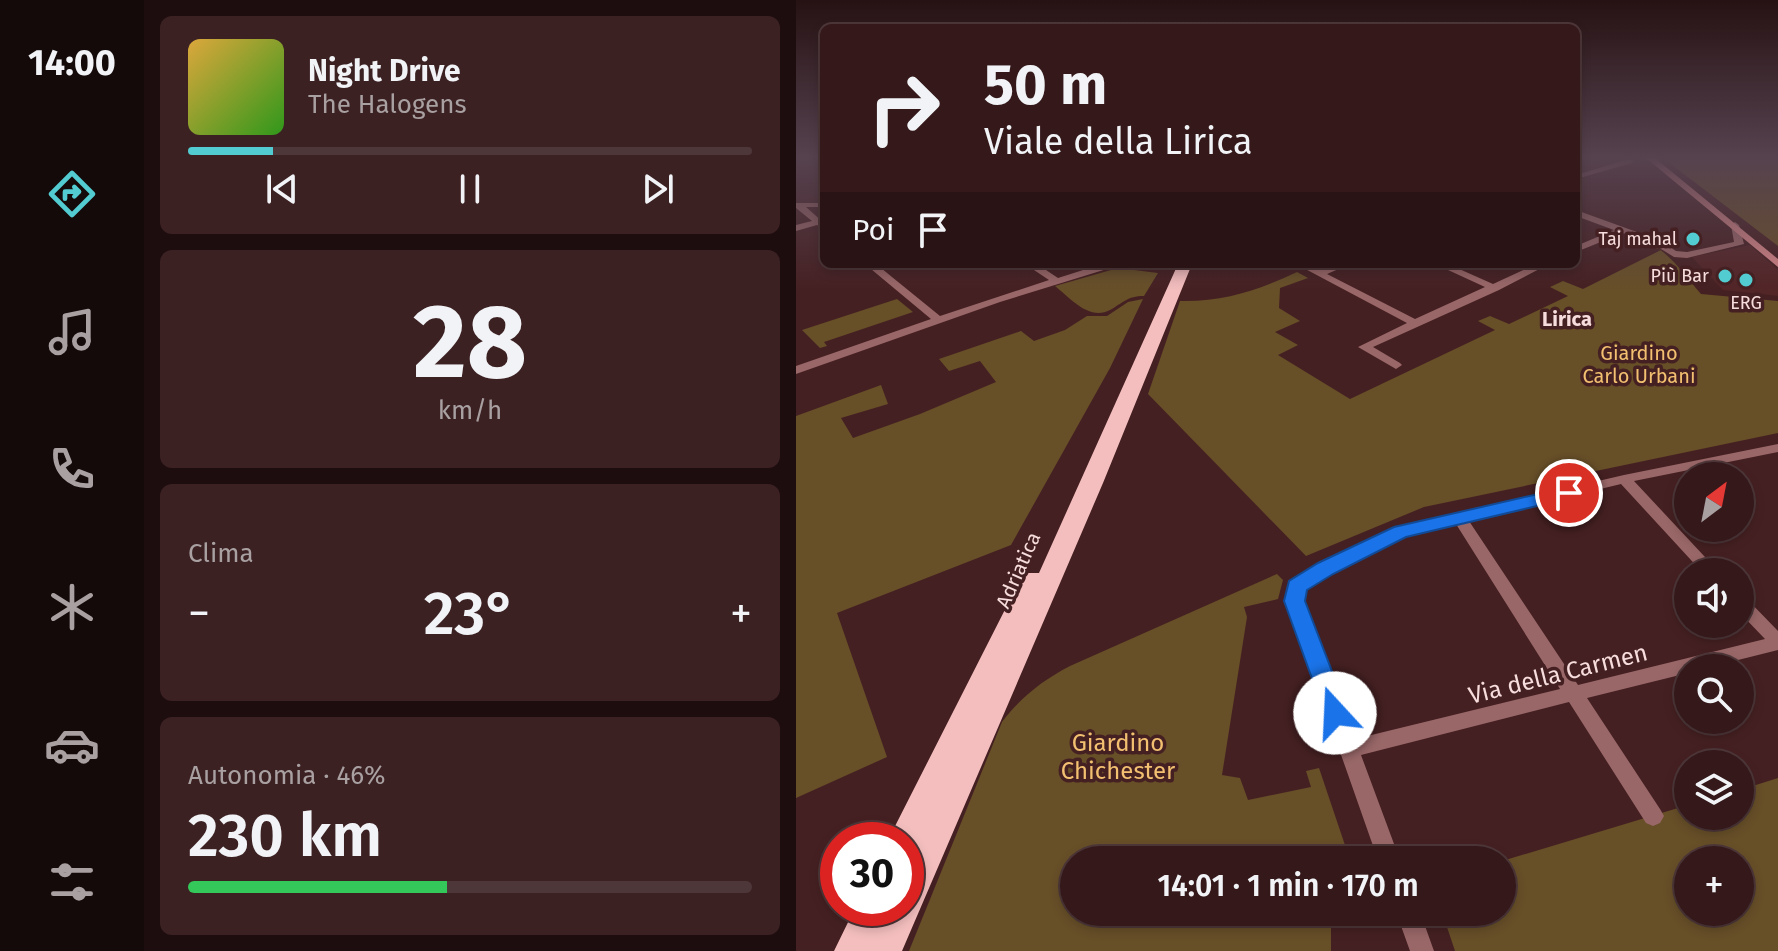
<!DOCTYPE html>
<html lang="it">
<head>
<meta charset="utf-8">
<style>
	body { margin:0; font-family:"Fira Sans",sans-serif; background:#3c2123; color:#f1f3f6; height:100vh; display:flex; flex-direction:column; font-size:30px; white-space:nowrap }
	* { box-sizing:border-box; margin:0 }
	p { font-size:26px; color:#a9a0a2 }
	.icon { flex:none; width:44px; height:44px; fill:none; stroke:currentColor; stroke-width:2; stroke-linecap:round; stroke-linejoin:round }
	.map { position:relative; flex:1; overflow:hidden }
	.side { display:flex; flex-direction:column; gap:16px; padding:16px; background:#1d0d0e; width:652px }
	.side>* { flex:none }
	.guide { position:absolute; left:24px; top:24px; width:760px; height:244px; border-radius:12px; box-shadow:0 4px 12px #0003,0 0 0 2px #4e3739; background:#34181a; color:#f1f3f6; overflow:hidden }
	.needle { width:52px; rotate:32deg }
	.buttons { position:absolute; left:878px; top:462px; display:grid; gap:16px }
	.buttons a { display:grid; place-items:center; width:80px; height:80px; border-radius:50%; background:#34181a; box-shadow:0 4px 12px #0003,0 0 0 2px #4e3739; font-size:40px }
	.speed { position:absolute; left:24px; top:822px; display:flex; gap:16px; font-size:40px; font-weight:700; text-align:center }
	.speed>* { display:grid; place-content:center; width:104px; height:104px; border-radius:50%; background:#34181a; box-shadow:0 4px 12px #0003,0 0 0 2px #4e3739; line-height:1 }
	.speed .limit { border:12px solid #d22; background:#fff; color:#111 }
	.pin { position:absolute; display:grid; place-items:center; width:68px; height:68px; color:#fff; margin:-34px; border:4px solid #fff; border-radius:50%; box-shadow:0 2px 8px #0007 }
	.me { position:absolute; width:88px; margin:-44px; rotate:340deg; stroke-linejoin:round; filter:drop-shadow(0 0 6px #0008) }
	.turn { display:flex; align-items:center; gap:28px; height:168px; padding:0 32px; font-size:36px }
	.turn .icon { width:104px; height:104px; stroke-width:2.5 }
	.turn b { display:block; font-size:56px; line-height:68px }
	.then { display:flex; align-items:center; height:76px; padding:0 32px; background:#0003; gap:16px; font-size:30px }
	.big { font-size:60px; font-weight:600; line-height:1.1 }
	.side .widget { flex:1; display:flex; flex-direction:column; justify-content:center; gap:12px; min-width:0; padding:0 28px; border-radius:12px; background:#3c2123 }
	.side .dial { align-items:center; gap:0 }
	.dial b { font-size:104px; line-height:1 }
	.song { display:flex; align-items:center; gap:24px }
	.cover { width:96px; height:96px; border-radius:12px; background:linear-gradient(135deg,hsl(40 70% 55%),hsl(110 70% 35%)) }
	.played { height:8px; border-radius:4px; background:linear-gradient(90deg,#52ccd0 15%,#4e3739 15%) }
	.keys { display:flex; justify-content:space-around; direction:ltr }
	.heat { display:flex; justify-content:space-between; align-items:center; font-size:44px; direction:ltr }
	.charge { height:12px; border-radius:6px; background:linear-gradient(90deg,#34c759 46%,#4e3739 0) }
	.trip { position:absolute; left:264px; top:846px; width:456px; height:80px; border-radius:40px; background:#34181a; box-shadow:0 4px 12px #0003,0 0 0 2px #4e3739; font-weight:600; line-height:80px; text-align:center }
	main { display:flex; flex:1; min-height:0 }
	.dock { display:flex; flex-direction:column; width:144px; justify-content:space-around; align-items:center; background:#150a0a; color:#a9a0a2 }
	.dock .icon { width:56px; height:56px }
	.dock .active { color:#52ccd0 }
	.dock b { font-size:36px; color:#f1f3f6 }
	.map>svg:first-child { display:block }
	.built { fill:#522527 }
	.green { fill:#674f28; fill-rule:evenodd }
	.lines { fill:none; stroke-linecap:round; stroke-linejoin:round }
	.minor { fill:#996768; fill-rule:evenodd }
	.secondary { fill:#d58688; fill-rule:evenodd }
	.trunk { fill:#f4bebe; fill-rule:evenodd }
	.route { fill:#1a73e8; stroke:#114b97; stroke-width:2 }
	.poi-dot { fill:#52ccd0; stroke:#452022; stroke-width:3 }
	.labels { text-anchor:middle; stroke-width:7; stroke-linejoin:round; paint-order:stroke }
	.far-poi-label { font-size:18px; fill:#f7dddd; stroke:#452022; text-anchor:end }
	.far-quarter-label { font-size:20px; font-weight:bold; fill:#f7dddd; stroke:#452022 }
	.park-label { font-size:20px; fill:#f2c070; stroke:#452022 }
	.street-label { font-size:20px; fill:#f7dddd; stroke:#452022 }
	.near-street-label { font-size:24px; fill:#f7dddd; stroke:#452022 }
	.near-park-label { font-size:24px; fill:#f2c070; stroke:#452022 }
</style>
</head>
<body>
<main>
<nav class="dock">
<b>14:00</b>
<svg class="icon active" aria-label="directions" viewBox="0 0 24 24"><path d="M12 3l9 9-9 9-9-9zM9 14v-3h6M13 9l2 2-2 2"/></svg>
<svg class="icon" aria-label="music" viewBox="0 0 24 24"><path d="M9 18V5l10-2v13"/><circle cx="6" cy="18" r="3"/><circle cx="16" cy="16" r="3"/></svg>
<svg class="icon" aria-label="phone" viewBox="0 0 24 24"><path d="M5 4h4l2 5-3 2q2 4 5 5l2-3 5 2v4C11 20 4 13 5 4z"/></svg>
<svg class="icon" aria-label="climate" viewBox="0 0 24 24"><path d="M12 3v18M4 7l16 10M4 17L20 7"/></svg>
<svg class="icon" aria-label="car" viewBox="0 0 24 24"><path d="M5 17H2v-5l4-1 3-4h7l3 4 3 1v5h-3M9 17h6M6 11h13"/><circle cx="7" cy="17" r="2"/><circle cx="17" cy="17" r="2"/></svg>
<svg class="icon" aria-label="filters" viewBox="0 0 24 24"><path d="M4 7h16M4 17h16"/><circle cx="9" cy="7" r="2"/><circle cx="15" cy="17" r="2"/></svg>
</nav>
<section class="side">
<div class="widget">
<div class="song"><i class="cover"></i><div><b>Night Drive</b><p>The Halogens</p></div></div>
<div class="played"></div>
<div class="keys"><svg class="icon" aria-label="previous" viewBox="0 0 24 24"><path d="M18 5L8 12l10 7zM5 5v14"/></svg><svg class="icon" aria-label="pause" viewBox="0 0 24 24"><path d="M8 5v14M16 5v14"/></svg><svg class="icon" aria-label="next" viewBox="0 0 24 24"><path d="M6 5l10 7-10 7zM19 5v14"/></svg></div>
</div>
<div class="widget dial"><b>28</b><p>km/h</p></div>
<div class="widget"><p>Clima</p>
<div class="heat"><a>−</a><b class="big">23°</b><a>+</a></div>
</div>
<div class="widget"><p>Autonomia · 46%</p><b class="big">230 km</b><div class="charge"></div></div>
</section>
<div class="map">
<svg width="982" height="951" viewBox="0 0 982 951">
	<rect width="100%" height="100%" fill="#452022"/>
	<path class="built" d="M954 245 982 270V296L927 290 896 257Z"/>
	<path class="green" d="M867 158H982V246Z
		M837 235C871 248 882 267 905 294L982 301V433L628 507 510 556 352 394 384 301C428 302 463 290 501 272L512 278 484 288 483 308 504 321 479 332 502 345 482 355 554 399 699 330 682 321 694 316 713 324 772 296 754 287 767 281 787 289 865 250 832 237Z
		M322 268 362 273 348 296C331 296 327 303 314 310 293 321 274 298 259 286Z
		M101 299 117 312 28 342 31 346 24 348 6 330Z
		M347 299 314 368 215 545 41 613 91 757 0 798V416L85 385 92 404 45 418 57 438 124 414 200 382 184 361 153 371 143 359 225 331 238 341 269 330 291 316H311L332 302Z
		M481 574 487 580 482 599 448 607 451 617 426 775 444 778 452 800 515 787 510 771 523 768 554 860H278V912H555L535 918V951H113L206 722C225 697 247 680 274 666Z
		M982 778V951H659L646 912H706V861L892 805V816H944V790ZM892 860H944V912H892Z"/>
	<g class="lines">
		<path class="minor" d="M833 159 837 161 836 163 780 179V175Z
			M0 203H28V207H10L28 223V230L21 225 0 231V225L16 221 0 208Z
			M780 210 863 240 880 251 891 252 938 242 935 225 939 222 943 225 948 244 891 258 878 257 857 244 827 233 780 252V246L818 230 780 216Z
			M69 264H80L144 316 253 280 229 264H241L262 278 306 264H365L360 267 314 268 204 302 0 374V366L135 319Z
			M500 264H512L523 270 540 264H554L531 274 619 319 689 287 639 264H652L697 284 740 264H753L703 290 577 347 604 363 606 365 600 369 562 347 611 323Z
			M982 444V452L838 481 923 572H906L825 484 673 521 782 685 969 639 944 613V596L950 598 982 631V650L910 668H892V673L791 698 864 809 868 816 864 823 857 826 850 823 773 702 565 755 604 860H582L491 601 495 583 524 564 600 528 828 475ZM660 524 764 689 559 739 507 601 509 590 536 572 609 536Z
			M600 912H624L638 951H614Z"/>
		<path class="secondary" d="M850 158H859L982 259V267Z"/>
		<path class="trunk" d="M382 264H396L307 483 106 951H38L59 908H110V840H92L224 580 228 573H243Z"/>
	</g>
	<linearGradient id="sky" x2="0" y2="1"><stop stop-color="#261213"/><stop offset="0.54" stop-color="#56424f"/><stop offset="1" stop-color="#56424f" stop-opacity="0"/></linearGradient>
	<rect width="982" height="291" fill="url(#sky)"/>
	<path class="route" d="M773 487 782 493 779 497 610 537 537 574 511 590 509 601 552 713 548 720 539 723 531 720 488 601 493 581 522 563 598 527Z"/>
	<g class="poi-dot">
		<circle cx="897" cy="239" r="8"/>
		<circle cx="929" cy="276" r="8"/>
		<circle cx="950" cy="280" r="8"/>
	</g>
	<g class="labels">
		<g class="far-poi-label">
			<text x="881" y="245">Taj mahal</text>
			<text x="913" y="282">Più Bar</text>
			<text x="950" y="309" text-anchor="middle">ERG</text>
		</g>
		<g class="far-quarter-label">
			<text x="771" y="326">Lirica</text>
		</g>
		<g class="park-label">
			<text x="843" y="360">Giardino<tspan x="843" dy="23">Carlo Urbani</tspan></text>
		</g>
		<g class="street-label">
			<text transform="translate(222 570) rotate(-66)" y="7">Adriatica</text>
		</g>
		<g class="near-street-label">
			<text transform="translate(762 674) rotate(-14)" y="8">Via della Carmen</text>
		</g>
		<g class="near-park-label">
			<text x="322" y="751">Giardino<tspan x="322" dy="28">Chichester</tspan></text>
		</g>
	</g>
</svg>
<div class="buttons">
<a><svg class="needle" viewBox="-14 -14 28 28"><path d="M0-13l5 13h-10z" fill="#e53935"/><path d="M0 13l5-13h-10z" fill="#a9a0a2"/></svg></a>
<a><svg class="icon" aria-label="sound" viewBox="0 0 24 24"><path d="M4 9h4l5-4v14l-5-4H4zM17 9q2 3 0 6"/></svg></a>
<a><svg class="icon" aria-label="search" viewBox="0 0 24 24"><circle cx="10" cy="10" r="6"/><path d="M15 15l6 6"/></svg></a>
<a><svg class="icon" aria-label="layers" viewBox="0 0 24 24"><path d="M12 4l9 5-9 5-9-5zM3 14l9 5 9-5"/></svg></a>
<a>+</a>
</div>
<div class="speed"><div class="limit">30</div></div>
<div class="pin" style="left:773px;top:493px;background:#d93025"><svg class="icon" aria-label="arrive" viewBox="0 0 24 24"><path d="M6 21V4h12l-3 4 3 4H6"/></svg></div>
<svg class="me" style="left:539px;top:713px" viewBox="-20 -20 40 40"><circle r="19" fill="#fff"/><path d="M0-13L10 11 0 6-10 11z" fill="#1a73e8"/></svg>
<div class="trip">14:01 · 1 min · 170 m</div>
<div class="guide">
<div class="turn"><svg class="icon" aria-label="right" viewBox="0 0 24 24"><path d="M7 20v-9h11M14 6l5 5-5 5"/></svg><div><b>50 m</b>Viale della Lirica</div></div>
<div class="then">Poi<svg class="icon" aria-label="arrive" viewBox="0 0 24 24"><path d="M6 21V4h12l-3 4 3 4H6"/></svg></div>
</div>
</div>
</main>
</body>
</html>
